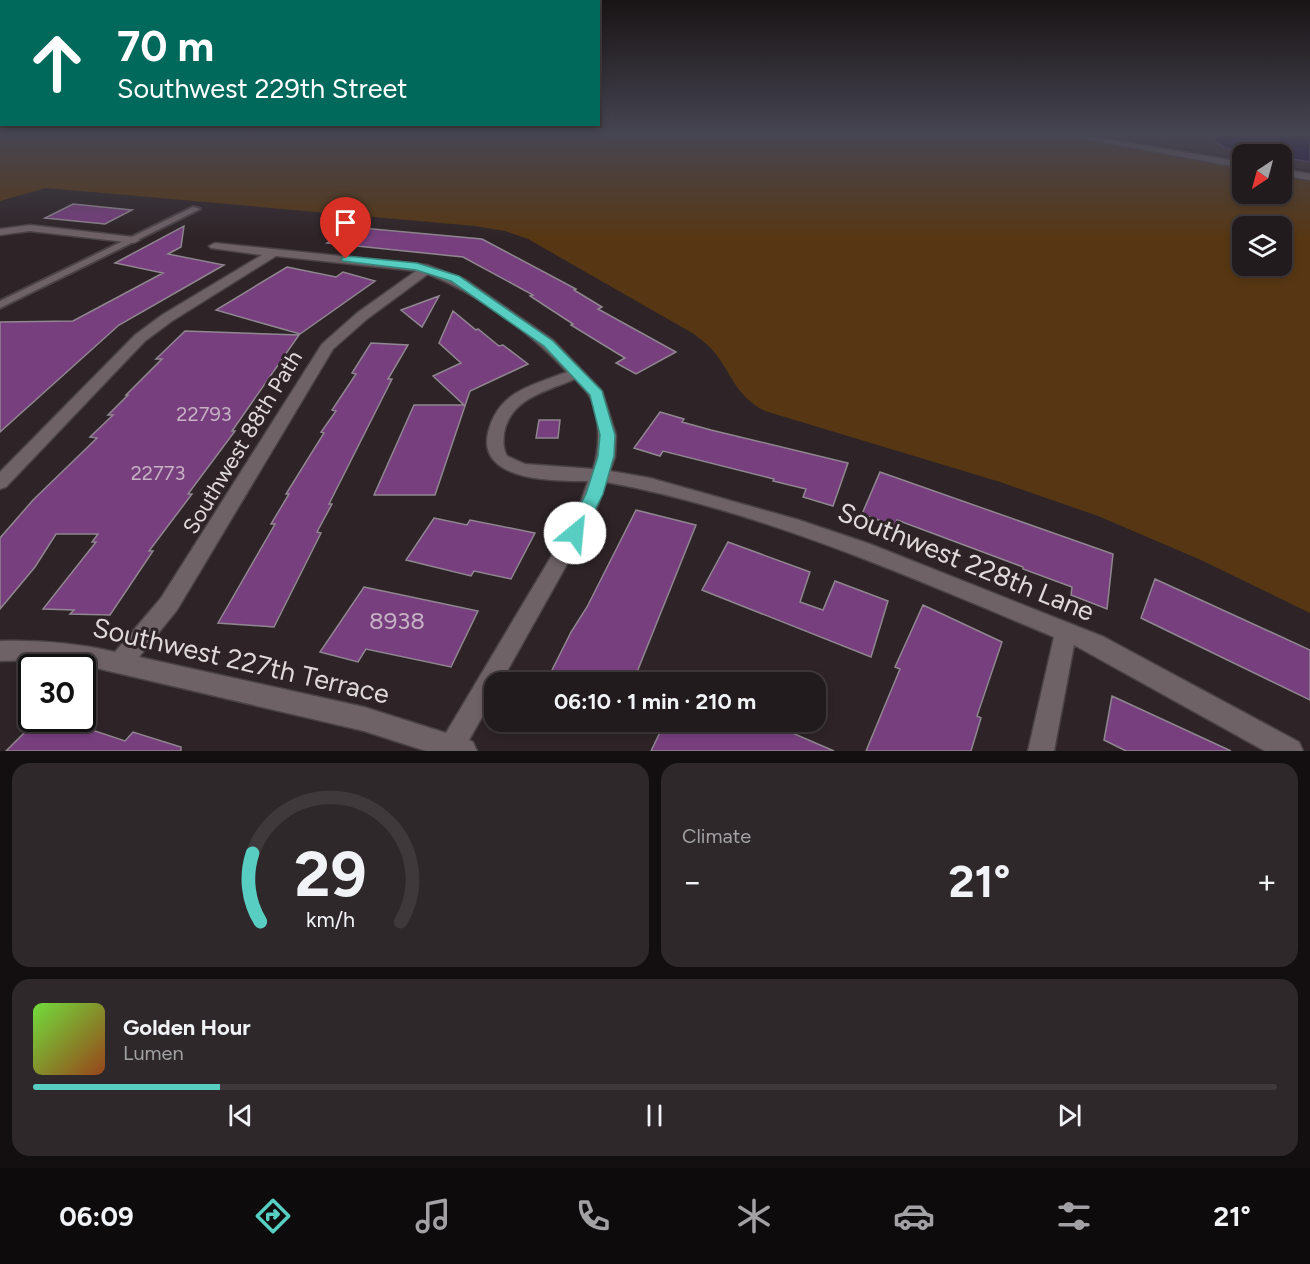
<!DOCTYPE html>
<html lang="en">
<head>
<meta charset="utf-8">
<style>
	body { margin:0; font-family:Figtree,sans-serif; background:#2e282a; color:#f1f3f6; height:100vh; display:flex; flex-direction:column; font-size:22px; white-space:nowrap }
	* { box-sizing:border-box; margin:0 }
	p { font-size:20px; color:#a2a1a4 }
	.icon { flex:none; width:33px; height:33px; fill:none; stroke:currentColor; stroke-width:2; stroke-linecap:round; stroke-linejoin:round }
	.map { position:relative; height:751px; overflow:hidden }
	.sheet { display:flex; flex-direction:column; gap:12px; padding:12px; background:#130f10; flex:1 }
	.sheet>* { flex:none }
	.top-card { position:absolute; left:0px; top:0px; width:600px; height:126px; box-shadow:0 3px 9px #0003,0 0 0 2px #3f393b; background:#00695c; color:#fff; overflow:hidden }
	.needle { width:39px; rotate:216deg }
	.tools { position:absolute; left:1232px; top:144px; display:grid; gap:12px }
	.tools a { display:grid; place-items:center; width:60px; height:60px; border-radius:12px; background:#221b1d; box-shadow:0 3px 9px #0003,0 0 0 2px #3f393b; font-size:30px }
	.speed { position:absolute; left:18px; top:654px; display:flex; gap:12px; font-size:30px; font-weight:700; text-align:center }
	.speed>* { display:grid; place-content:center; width:78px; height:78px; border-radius:50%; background:#221b1d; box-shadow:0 3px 9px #0003,0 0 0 2px #3f393b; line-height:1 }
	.speed .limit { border:3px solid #111; border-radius:9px; background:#fff; color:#111 }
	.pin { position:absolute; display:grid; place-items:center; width:51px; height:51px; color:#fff; margin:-62px -26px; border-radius:50% 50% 50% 0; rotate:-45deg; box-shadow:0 0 6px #0007 }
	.pin .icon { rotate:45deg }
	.me { position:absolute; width:66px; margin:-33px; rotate:28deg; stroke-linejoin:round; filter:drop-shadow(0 0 4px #0008) }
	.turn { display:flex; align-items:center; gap:21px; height:126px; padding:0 18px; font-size:27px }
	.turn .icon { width:78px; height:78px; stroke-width:2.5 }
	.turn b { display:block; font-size:42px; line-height:51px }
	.big { font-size:45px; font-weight:700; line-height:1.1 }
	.sheet .tile { flex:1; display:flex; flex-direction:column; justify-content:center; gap:9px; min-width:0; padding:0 21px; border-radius:18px; background:#2e282a }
	.sheet .dial { align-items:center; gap:0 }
	.dial svg { height:156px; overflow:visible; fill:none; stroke:#3f393b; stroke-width:7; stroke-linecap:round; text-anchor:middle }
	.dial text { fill:#f1f3f6; stroke:none }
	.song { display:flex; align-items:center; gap:18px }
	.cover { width:72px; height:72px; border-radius:9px; background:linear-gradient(135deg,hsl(100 70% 55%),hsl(20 70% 35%)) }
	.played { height:6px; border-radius:3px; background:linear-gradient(90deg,#57cec1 15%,#3f393b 15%) }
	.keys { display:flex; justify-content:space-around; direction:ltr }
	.heat { display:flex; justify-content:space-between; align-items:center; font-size:33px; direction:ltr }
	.sheet .tiles { flex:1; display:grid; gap:12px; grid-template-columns:1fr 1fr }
	.tile:last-child { grid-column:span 2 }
	.trip { position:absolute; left:484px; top:672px; width:342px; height:60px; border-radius:18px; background:#221b1d; box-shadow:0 3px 9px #0003,0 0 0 2px #3f393b; font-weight:700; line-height:60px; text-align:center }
	.tabs { display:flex; height:96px; justify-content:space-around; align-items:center; background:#0e0b0c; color:#a2a1a4 }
	.tabs .icon { width:42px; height:42px }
	.tabs .active { color:#57cec1 }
	.tabs b { font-size:27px; color:#f1f3f6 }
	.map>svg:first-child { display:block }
	.built { fill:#3b2b30 }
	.green { fill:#573713; fill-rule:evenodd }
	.water { fill:#190046; stroke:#544172; stroke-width:1.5 }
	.building { fill:#783f7f; stroke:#8f878f; stroke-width:1.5 }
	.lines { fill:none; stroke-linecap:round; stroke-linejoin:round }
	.service-casing { stroke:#4a4245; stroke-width:4 }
	.minor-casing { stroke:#4a4245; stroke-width:3 }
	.tertiary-casing { stroke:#4a4245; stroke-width:3 }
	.service { fill:#6e6266; fill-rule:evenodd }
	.minor { fill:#6e6266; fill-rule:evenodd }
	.tertiary { fill:#6e6266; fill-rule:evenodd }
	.route { fill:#57cec1; stroke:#39867d; stroke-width:1.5 }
	.labels { text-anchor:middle; stroke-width:6; stroke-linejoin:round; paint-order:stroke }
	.number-label { font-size:20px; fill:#c5b2c3 }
	.street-label { font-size:22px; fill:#dfd9da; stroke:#2e2427 }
	.near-number-label { font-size:24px; fill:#c5b2c3 }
	.near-street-label { font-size:27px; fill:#dfd9da; stroke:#2e2427 }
</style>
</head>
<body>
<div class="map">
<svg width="1310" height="751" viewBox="0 0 1310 751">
	<rect width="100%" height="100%" fill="#2e2427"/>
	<path class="built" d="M1102 134H1310V170L1281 165V154H1242V158Z"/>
	<path class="green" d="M0 134H1052L1242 168V194H1281V175L1310 180V613L1201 560 1098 516 997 481 765 411C737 396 735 381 718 357 712 348 703 341 694 334L528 239 505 231 475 226 46 188 0 201ZM1242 226H1281V266H1242Z"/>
	<path class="water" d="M1216 134H1310V162L1281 157V154C1262 154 1227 154 1214 140Z"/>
	<path class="building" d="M73 204 132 210 105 224 45 218Z
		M184 226 181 247 168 254 224 265 119 325 0 432V322L73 321 163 273 115 263Z
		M351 227 482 239 576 289 574 290 602 307 598 309 676 352 636 374 616 363 625 358 571 325 573 324 530 296 533 295 463 257 327 243Z
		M287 267 336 277 343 272 375 281 300 334 216 310Z
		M439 296 422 327 401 310Z
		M453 311 476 330 478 329 499 346 503 345 528 364 470 391 435 495H374L414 405H464L433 376 461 363 439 343Z
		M185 331 299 335 232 431H235L188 494H192L149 551H153L110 615 70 614 74 610 43 609 96 542H92L98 534H56L35 567 0 609V538L33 500 97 438 90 437 113 415H108L128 395H126L162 359H156Z
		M371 343 408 345 388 379H392L329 504H332L317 532 321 533 274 627 218 623 275 524H271L289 494H286L324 433 321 432 336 411 332 410 356 374 352 373Z
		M660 412 684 419 682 422 711 430 848 463 833 506 803 497 806 489 773 481 774 479 663 451 660 456 634 448Z
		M539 420H560L558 438H536Z
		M880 472 1113 554 1107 609 1071 595 1072 587 1023 569V567L897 520 895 526 862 514Z
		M636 510 696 525 633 682H546L571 632 587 607Z
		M434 518 467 525 470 520 535 533 511 579 474 571 471 576 406 560Z
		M728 542 810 572 800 602 823 610 835 581 888 601 871 657 702 590Z
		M1155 579 1310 650V700L1141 618Z
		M364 587 478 611 451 667 366 649 358 662 320 652Z
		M923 605 1002 642 977 716 981 718 971 751H866L900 669 895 667Z
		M1112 696 1231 751H1126L1104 740Z
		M39 718H56L125 741 133 732 181 747V751H6Z
		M665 722H767L834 751H651Z"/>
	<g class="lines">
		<g class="service-casing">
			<path id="service" d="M1165 134H1171L1166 138 1163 136Z
				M193 207 200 209 0 308V301Z"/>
		</g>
		<g class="minor-casing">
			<path id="minor" d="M30 225 134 237 140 240 134 243 30 231 0 235V229Z
				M215 243 427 265 466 280 553 340 602 391 616 435 615 457 610 471 650 478 799 520 870 544 1104 637 1299 742 1303 751H1265L1074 645 1054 751H1028L1054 637C908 576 762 511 606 482L594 516 501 682H495V694L469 740 473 742 477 751H426L364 731 79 664 40 660 0 661V641C40 640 76 643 115 652L161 598 322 344 357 313 416 271 276 256 172 321 145 341 6 487 0 489V472L135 335 162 315 262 255 211 248 209 246ZM428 274C480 295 529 331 567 372 551 378 531 384 516 393 500 403 492 416 488 433 477 482 556 481 588 481L576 515 446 733 364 707 139 657 177 610 333 349 367 319ZM575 379C579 384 584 388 588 394 601 411 600 449 593 469L525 464 507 456C503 448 503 442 504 433 511 398 545 392 575 379Z"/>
		</g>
		<g class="tertiary-casing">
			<path id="tertiary" d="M1060 134H1077L1242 162V168Z
				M1281 169 1310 174V180L1281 175Z"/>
		</g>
		<use href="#service" class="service"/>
		<use href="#minor" class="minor"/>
		<use href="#tertiary" class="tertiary"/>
	</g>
	<linearGradient id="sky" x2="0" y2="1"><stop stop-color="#191415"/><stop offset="0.56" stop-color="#464552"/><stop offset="1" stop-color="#464552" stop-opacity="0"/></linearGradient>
	<rect width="1310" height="239" fill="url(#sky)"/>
	<path class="route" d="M346 256 417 263 459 276 553 341 602 391 615 435 614 456 603 494 581 538 575 540 569 538 566 533 586 494 598 456 600 435 590 395 544 346 451 281 416 270 343 261 341 259Z"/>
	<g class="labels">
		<g class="number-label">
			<text x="204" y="421">22793</text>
			<text x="158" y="480">22773</text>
		</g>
		<g class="street-label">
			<text transform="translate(242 442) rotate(-59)" y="8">Southwest 88th Path</text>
		</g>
		<g class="near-number-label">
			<text x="397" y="629">8938</text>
		</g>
		<g class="near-street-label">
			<text transform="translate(966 562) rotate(22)" y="9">Southwest 228th Lane</text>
			<text transform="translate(241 661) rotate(13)" y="9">Southwest 227th Terrace</text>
		</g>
	</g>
</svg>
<div class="tools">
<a><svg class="needle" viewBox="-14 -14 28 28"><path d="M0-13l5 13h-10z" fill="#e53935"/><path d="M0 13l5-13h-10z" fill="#a2a1a4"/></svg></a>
<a><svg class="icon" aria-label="layers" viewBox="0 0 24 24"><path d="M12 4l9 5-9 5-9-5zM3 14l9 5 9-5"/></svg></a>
</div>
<div class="speed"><div class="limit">30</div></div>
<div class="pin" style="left:346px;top:259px;background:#d93025"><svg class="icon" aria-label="arrive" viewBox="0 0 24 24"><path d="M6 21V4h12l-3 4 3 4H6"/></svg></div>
<svg class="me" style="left:575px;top:533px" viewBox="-20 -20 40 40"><circle r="19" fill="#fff"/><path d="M0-13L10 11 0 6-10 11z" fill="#57cec1"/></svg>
<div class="trip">06:10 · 1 min · 210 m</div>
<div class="top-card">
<div class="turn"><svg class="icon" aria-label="ahead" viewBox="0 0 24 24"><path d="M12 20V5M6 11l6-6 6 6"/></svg><div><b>70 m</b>Southwest 229th Street</div></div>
</div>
</div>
<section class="sheet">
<div class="tiles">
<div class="tile dial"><svg viewBox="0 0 100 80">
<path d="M14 69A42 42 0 1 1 86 69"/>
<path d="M14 69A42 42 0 0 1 10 34" stroke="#57cec1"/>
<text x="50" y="56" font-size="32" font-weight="700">29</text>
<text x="50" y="72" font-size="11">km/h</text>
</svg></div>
<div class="tile"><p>Climate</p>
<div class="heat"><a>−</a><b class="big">21°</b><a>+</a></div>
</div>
<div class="tile">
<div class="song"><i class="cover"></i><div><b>Golden Hour</b><p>Lumen</p></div></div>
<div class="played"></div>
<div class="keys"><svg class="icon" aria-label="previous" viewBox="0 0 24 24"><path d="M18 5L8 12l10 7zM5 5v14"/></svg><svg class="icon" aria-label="pause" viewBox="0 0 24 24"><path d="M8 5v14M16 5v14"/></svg><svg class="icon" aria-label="next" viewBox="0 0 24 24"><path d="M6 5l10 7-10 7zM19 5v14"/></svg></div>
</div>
</div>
</section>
<nav class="tabs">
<b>06:09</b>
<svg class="icon active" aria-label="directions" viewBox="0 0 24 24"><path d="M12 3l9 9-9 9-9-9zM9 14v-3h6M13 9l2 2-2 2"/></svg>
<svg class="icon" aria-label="music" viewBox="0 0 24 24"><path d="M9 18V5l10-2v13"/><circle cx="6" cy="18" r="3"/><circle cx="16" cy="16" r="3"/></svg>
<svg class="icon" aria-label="phone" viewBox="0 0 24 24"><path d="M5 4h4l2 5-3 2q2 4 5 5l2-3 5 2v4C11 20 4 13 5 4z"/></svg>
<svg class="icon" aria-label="climate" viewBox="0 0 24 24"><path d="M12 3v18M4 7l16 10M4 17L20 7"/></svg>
<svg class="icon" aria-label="car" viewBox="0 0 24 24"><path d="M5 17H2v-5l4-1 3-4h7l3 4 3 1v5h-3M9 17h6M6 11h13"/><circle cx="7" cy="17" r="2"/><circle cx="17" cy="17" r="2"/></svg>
<svg class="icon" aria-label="filters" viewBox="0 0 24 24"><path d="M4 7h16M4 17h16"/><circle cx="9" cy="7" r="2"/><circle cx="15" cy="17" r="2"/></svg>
<b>21°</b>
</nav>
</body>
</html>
